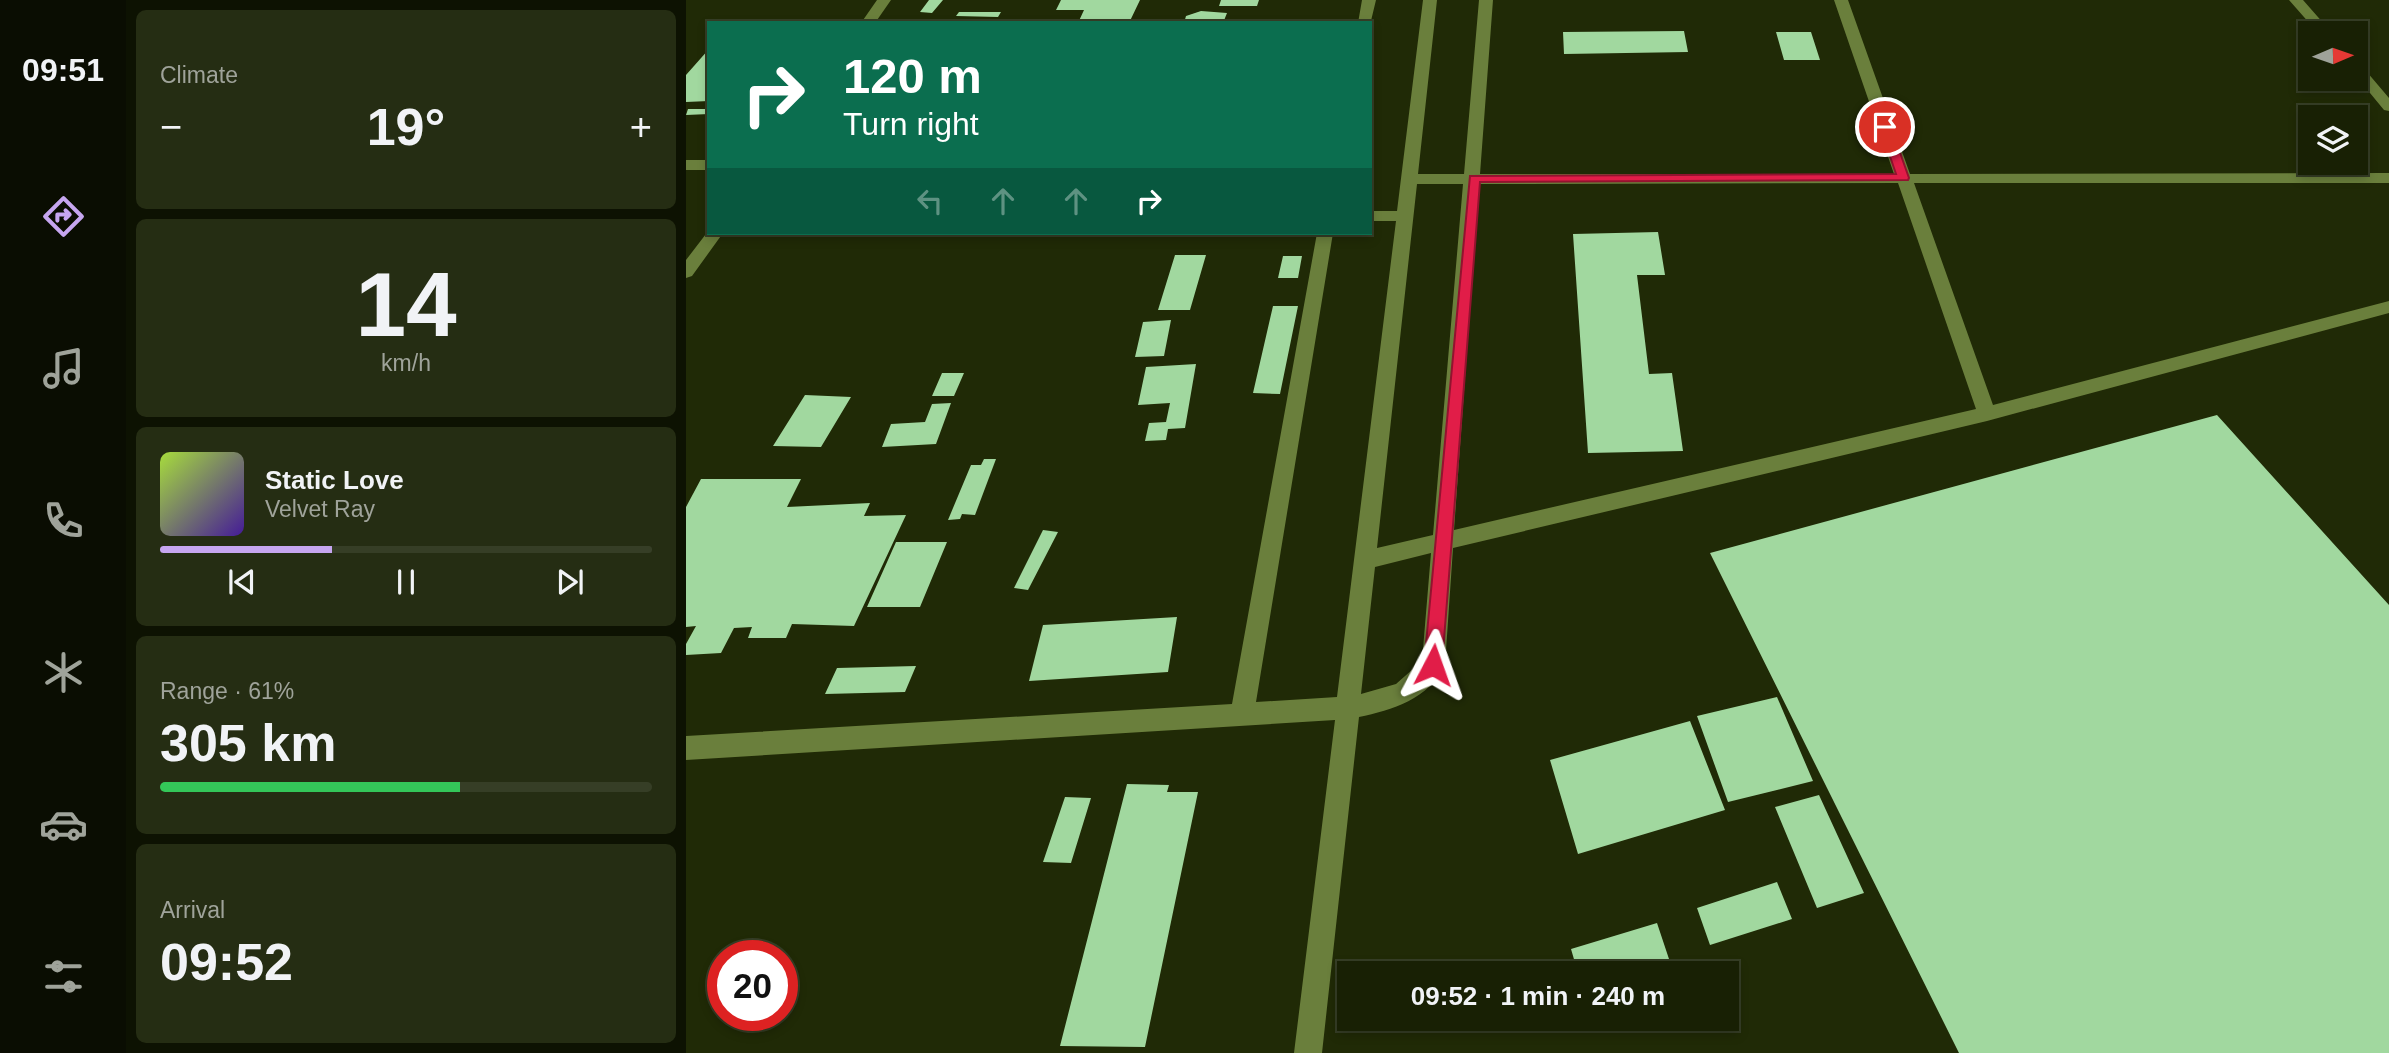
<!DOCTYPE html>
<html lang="en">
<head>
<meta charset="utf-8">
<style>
	body { margin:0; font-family:Helvetica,sans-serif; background:#252d13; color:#f1f3f6; height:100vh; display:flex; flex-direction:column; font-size:26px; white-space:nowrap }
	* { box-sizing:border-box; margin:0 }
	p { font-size:23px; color:#9fa39a }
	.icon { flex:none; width:38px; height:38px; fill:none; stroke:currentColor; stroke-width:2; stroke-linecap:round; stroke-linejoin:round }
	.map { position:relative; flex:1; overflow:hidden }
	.side { display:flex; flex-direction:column; gap:10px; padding:10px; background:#0d1202; width:560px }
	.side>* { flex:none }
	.guide { position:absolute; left:21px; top:21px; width:665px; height:214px; border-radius:0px; box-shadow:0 4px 10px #0003,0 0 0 2px #363e26; background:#0b6e4f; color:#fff; overflow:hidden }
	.needle { width:46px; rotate:88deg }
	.buttons { position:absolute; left:1612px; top:21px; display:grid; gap:14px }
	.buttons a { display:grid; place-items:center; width:70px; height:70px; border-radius:0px; background:#182004; box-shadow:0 4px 10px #0003,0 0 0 2px #363e26; font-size:35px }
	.speed { position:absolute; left:21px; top:940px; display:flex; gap:14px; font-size:35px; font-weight:700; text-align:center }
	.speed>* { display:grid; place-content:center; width:91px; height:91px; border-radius:50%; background:#182004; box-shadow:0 4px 10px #0003,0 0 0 2px #363e26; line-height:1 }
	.speed .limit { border:10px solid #d22; background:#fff; color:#111 }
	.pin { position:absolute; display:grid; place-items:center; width:60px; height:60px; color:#fff; margin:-30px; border:4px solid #fff; border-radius:50%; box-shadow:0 2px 7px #0007 }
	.me { position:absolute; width:77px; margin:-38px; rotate:4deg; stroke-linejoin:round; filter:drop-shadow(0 0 5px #0008) }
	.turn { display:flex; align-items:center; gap:24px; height:147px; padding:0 21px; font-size:32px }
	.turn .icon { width:91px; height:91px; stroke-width:2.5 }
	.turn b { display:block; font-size:49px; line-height:60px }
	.lanes { display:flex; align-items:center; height:66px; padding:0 21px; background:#0003; justify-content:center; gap:35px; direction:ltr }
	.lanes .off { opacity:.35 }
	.big { font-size:52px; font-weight:700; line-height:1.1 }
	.side .widget { flex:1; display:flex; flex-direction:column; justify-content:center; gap:10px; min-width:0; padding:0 24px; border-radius:10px; background:#252d13 }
	.side .dial { align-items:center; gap:0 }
	.dial b { font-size:91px; line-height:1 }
	.song { display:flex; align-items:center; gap:21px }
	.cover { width:84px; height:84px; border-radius:10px; background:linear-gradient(135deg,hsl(80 70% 55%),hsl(260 70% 35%)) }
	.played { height:7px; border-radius:4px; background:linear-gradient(90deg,#c6a6f0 35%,#363e26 35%) }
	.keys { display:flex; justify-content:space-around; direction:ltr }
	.heat { display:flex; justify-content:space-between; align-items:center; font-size:38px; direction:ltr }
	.charge { height:10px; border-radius:5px; background:linear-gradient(90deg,#34c759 61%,#363e26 0) }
	.trip { position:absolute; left:651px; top:961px; width:402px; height:70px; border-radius:0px; background:#182004; box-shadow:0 4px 10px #0003,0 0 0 2px #363e26; font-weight:700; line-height:70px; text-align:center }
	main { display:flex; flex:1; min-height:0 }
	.menu { display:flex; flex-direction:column; width:126px; justify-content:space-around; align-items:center; background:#0a0d02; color:#9fa39a }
	.menu .icon { width:49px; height:49px }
	.menu .on { color:#c6a6f0 }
	.menu b { font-size:32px; color:#f1f3f6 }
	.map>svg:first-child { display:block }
	.building { fill:#a1d89f }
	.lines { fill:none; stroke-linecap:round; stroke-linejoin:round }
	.minor { fill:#6a7f3c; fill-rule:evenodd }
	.route { fill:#e11d48; stroke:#92132f; stroke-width:2 }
</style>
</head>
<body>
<main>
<nav class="menu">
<b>09:51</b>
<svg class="icon on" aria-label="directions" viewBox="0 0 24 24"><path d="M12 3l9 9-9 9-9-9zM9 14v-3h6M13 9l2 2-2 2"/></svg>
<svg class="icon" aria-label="music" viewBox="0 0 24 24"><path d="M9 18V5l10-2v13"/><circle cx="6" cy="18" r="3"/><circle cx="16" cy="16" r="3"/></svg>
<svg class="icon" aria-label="phone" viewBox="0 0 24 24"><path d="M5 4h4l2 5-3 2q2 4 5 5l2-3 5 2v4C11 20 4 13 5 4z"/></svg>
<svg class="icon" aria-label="climate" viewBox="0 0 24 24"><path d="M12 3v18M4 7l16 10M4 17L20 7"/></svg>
<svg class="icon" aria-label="car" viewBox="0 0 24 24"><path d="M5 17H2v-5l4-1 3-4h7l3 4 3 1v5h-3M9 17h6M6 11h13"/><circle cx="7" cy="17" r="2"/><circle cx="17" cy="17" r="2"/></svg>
<svg class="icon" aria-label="filters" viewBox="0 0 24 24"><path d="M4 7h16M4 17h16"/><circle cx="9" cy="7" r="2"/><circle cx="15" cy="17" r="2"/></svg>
</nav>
<section class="side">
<div class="widget"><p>Climate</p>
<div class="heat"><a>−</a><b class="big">19°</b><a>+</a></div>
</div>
<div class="widget dial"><b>14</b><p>km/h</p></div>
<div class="widget">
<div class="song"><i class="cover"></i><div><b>Static Love</b><p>Velvet Ray</p></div></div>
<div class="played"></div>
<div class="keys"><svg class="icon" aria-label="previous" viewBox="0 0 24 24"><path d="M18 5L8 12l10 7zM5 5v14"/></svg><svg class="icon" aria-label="pause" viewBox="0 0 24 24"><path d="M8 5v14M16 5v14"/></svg><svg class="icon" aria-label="next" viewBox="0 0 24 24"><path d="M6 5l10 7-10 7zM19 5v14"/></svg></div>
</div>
<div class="widget"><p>Range · 61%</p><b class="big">305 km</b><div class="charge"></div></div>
<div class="widget"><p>Arrival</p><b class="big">09:52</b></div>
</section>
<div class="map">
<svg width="1703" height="1053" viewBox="0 0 1703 1053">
	<rect width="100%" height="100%" fill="#202a06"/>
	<path class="building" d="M243 0H257L246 13 234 12Z
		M375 0H454L443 23H392L398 10H370Z
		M535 0H573L571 6H533Z
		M515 11 541 13 537 23H498L500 16Z
		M273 12H315L312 17 270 16Z
		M998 31 1002 52 878 54 877 32Z
		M1090 32H1125L1134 60H1098Z
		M23 49V101L0 102V75Z
		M2 109H23V114L0 115Z
		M972 232 979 275H951L963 374 986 373 997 451 902 453 887 234Z
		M489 255H520L504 310H472Z
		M597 256H616L612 278H592Z
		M587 306H612L594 394 567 393Z
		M485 320 478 356 449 357 457 322Z
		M510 364 499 428 482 429 480 440 459 441 463 423 480 422 484 403 452 405 460 367Z
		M256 373H278L268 396H246Z
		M119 395 165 397 135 447 87 446Z
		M265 403 250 444 196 447 205 424 239 422 246 404Z
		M1531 415 1703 605V1053H1273L1024 553Z
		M298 459H310L289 515 276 514 274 519 262 520 285 465H295Z
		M15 479H115L101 507 184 503 178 516 220 515 168 626 106 624 100 638H62L66 627 48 628 35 653 0 655V644L10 626 0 627V507Z
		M357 530 372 532 342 590 328 588Z
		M210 542H261L234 607H181Z
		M491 617 482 672 343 681 357 625Z
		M230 666 219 692 139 694 151 668Z
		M1091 697 1127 781 1042 802 1011 716Z
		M1004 721 1039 810 892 854 864 760Z
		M441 784 483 785 481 792H512L459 1047 374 1046Z
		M1133 795 1178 893 1131 908 1089 807Z
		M379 797 405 798 385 863 357 862Z
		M1091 882 1106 919 1024 945 1011 908Z
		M971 923 983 959 938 973H892L885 949Z
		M37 956V982L21 984 31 957Z"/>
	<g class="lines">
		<path class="minor" d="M191 0H205L189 23H175Z
			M676 0H690L684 25V23H672Z
			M737 0H751L732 174H778L793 0H807L794 174H1208L1148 0H1162L1224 174 1703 173V183H1228L1307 405 1703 301V313L1301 421 767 548 759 665C743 699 706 710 673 717L636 1053H608L649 720 0 760V736L546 704 631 233H647L570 702 651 697 710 221H684V211H711ZM1212 183 1290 409 768 530 793 184ZM731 184H777L747 535 691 548ZM745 553 736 661 710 684 675 694 689 567Z
			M1603 0H1617L1646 33H1632Z
			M1670 64 1675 65 1703 98V111L1698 110 1670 76Z
			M0 160H23V170H0Z
			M23 230V233H37L6 276 0 278V260Z"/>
	</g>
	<path class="route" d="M1195 124 1205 127 1223 178 1222 180 794 182 756 665 753 671 747 673 741 671 738 665 784 176 1210 174 1194 127Z"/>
</svg>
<div class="buttons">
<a><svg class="needle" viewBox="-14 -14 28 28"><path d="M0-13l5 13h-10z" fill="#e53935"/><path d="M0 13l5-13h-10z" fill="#9fa39a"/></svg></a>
<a><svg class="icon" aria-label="layers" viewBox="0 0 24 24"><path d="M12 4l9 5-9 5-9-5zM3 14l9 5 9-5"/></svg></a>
</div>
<div class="speed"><div class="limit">20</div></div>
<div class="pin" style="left:1199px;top:127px;background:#d93025"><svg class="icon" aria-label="arrive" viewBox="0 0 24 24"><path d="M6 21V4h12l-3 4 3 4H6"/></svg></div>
<svg class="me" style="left:747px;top:665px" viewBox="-20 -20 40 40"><path d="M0-17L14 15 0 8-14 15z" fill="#e11d48" stroke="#fff" stroke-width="4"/></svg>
<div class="trip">09:52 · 1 min · 240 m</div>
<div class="guide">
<div class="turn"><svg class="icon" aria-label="right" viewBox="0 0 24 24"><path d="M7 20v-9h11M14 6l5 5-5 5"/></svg><div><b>120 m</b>Turn right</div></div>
<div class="lanes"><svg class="icon off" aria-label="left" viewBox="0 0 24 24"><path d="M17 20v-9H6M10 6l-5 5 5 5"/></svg><svg class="icon off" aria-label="ahead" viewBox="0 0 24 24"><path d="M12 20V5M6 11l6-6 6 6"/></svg><svg class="icon off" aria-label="ahead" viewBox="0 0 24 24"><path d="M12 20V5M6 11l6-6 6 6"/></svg><svg class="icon" aria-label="right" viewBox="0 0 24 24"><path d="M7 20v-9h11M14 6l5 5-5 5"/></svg></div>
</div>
</div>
</main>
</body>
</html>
